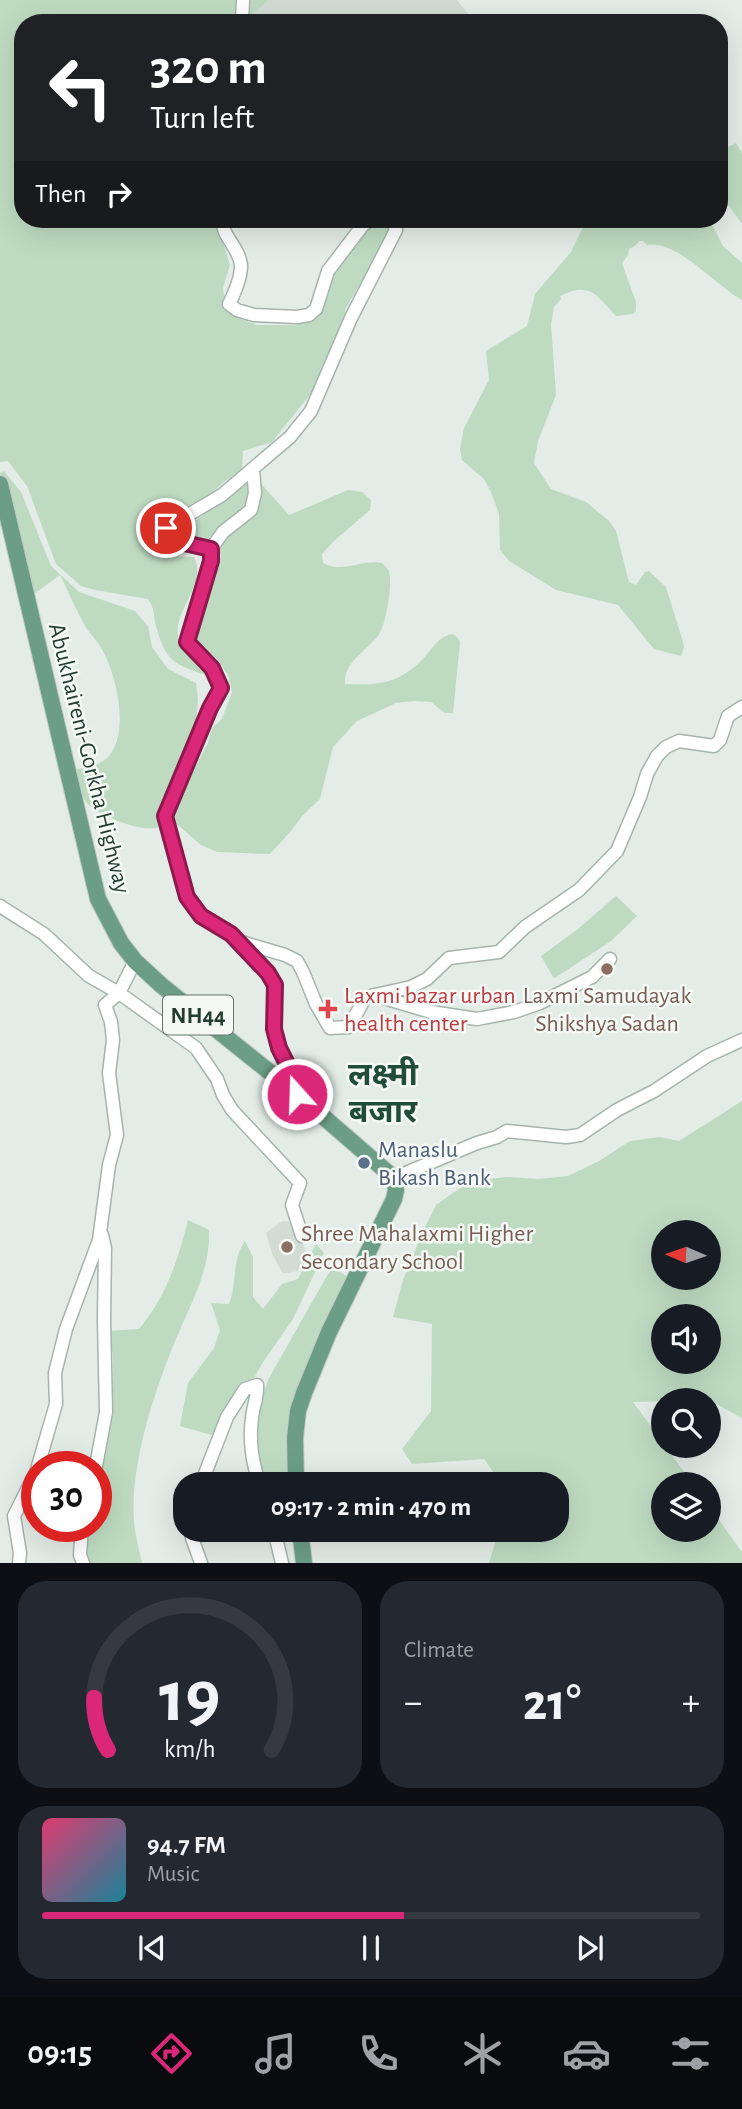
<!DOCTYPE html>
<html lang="en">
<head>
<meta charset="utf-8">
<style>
	body { margin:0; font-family:"Alegreya Sans","Noto Sans Devanagari",sans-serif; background:#242831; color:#f1f3f6; height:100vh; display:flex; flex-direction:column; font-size:26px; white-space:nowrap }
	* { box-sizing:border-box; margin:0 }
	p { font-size:23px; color:#9ea1a6 }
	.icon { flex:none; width:38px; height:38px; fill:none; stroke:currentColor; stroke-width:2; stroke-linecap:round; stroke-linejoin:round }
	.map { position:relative; height:1563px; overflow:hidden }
	.details { display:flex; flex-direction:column; gap:18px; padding:18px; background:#0d0f14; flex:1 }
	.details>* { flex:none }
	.hud { position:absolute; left:14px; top:14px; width:714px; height:214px; border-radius:28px; box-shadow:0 7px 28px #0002; background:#202124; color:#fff; overflow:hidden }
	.needle { width:46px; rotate:272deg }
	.tools { position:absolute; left:651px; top:1220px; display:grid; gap:14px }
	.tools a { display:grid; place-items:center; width:70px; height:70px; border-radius:50%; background:#171b24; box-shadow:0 7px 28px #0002; font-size:35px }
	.speed { position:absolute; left:21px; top:1451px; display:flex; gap:14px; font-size:35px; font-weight:700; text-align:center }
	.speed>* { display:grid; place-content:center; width:91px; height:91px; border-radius:50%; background:#171b24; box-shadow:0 7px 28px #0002; line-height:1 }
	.speed .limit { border:10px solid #d22; background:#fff; color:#111 }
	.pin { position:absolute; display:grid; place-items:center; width:60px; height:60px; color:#fff; margin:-30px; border:4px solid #fff; border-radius:50%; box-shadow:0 2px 7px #0007 }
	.me { position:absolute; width:77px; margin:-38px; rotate:340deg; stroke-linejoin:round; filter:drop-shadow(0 0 5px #0008) }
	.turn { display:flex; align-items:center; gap:24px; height:147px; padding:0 21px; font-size:32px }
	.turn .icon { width:91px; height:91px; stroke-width:2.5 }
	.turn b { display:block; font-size:49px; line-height:60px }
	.then { display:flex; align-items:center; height:66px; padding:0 21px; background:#0003; gap:14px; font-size:26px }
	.big { font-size:52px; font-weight:600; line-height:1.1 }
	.details .tile { flex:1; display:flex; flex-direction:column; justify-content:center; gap:10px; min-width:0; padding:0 24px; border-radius:28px; background:#242831 }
	.details .dial { align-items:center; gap:0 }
	.dial svg { height:182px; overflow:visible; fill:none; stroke:#363941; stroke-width:7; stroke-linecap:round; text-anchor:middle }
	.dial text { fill:#f1f3f6; stroke:none }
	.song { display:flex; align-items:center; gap:21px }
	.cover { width:84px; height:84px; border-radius:10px; background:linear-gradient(135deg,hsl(340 70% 55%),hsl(190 70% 35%)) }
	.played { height:7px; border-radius:4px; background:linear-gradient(90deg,#db2777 55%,#363941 55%) }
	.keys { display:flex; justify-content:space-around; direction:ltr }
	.heat { display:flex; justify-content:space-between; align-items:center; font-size:38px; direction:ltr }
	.details .tiles { flex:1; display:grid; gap:18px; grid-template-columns:1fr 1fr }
	.tile:last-child { grid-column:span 2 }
	.trip { position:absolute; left:173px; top:1472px; width:396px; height:70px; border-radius:28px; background:#171b24; box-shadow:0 7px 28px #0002; font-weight:600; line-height:70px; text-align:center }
	.tabs { display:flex; height:112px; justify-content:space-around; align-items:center; background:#090b0e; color:#9ea1a6 }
	.tabs .icon { width:49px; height:49px }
	.tabs .selected { color:#db2777 }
	.tabs b { font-size:32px; color:#f1f3f6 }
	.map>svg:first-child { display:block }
	.built { fill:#d2dcd5 }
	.green { fill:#bedbc1; fill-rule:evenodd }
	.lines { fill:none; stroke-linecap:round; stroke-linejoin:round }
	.minor-casing { stroke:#a6b4ad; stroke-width:15 }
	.major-casing { stroke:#c2c8c5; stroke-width:18 }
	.minor { stroke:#fff; stroke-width:12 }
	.major { stroke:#6c9e87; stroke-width:16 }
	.route-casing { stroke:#8e194d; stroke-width:18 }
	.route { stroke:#db2777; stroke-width:12 }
	.education-dot { fill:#8d6e63; stroke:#f4f9f5; stroke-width:2.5 }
	.health-dot { fill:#e0444e; stroke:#f4f9f5; stroke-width:2.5 }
	.service-dot { fill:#5c6f8a; stroke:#f4f9f5; stroke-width:2.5 }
	.labels { text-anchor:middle; stroke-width:5; stroke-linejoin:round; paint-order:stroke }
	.shield { fill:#f4f9f5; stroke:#63756c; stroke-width:2 }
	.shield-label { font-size:23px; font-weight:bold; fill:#253c31 }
	.street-label { font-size:24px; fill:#253c31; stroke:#f4f9f5 }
	.health-label { font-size:24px; fill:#be3a42; stroke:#f4f9f5; text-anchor:start }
	.education-label { font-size:24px; fill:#785e54; stroke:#f4f9f5 }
	.service-label { font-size:24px; fill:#4e5e75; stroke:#f4f9f5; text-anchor:start }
	.district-label { font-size:32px; font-weight:bold; fill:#224c3a; stroke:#f4f9f5 }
</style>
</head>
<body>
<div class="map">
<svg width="742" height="1563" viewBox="0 0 742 1563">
	<rect width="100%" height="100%" fill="#e3ece7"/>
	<path class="built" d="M269 0H457L475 23H247L250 16Z
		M282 1221 292 1222 306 1251 298 1271 288 1273H282L272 1253 266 1233Z"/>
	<path class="green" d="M0 0H269L250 16 240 14 238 23H23V219H218L219 229 230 265 223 287 225 308 234 316 256 325H297L319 311 332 271 372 222 378 219 390 220 392 229 346 308 339 336 317 379 313 391 272 442 243 451 242 472 223 482 212 493 197 502 171 512 157 524 154 543 161 554 172 556 194 557C209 587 166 615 181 645 185 653 195 657 201 663 205 667 207 672 210 677 176 664 166 664 156 626 153 614 155 609 148 599L95 590 81 586 56 564 27 486 8 461 0 462Z
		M736 143 742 153V224L719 192V155L722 150Z
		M587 219H709L723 246 742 263V300C716 286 678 240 647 245L643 241H639L636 245 629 249 628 255 622 263 636 302V311L633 314 616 316C596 295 591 281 560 296L561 299 554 307 551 324 556 395 538 441 534 463 551 489 586 502 608 520 616 531 629 582 636 585 645 572 649 571 666 587 683 642 684 647 681 656 654 649 618 605 556 590 509 561 500 550 499 514 491 492 484 479 462 460 460 449 464 428 489 380 486 351 527 326 535 294 571 252Z
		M255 469 256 478 289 515 348 490 362 492 371 500 370 510 334 541 322 554 323 563C345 574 359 559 382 563 385 566 387 568 389 571 393 584 386 626 378 636 365 652 344 662 345 684 377 685 394 685 419 663 430 653 437 636 453 634L458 638 460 642 453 713H445L431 702 414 701 396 703 357 721 333 747 320 799 302 816 291 831 270 854 217 852 201 845 172 820 178 800 208 743 212 728 222 719 232 692 228 675 216 658 200 645 196 638 221 555 209 542 175 535 234 493Z
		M4 471 21 492 51 566 79 592 135 611 148 626 152 647 168 669 196 683 198 699 196 721 190 733 185 751 163 802 162 826C145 834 109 819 94 809 82 801 74 784 76 770 86 767 98 766 106 759 132 736 116 671 100 646 95 638 88 632 84 624 75 608 68 591 60 575L31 596 0 473Z
		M616 896 637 916 611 941 555 978 553 977 541 956 578 929Z
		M742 1101V1418L709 1400 633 1402 693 1484H663V1530H709V1506L742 1552V1563H489L499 1530H556V1484H502L484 1459 412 1464 402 1449 431 1411 432 1324 393 1317 403 1280 423 1231 436 1205 470 1181 507 1177 539 1179 568 1176 599 1161 630 1141 660 1137 679 1141ZM663 1232H709V1278H663ZM663 1316H709V1362H663Z
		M188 1220 209 1230C211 1271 188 1309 173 1346 153 1396 130 1466 134 1521 135 1535 139 1549 142 1563H89L85 1552 86 1526H96V1494L106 1446 107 1423 113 1403V1354L107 1331 139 1329C166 1297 178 1260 188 1220Z
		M245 1241 253 1257V1297L263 1309 282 1284 298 1279 316 1244 324 1253 293 1319 263 1362 254 1378 242 1382 215 1436 180 1426 188 1383 214 1348 220 1330 211 1303 229 1304C238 1281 231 1261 245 1241Z
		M332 1267 351 1279 304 1372 292 1484H264L254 1435 262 1398 269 1378Z"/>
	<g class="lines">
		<g class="minor-casing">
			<path id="minor" d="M242 23 243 0
				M222 219C222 237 240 248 241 266 241 278 234 294 229 304L237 310 254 315 297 317 309 315 316 309 328 271 363 225 372 219
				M392 219 396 230 351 318 311 411 290 437 222 495 166 528 165 534 171 539 211 549V561L187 642 213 668 221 688 210 708 165 816 187 897 201 916 231 934 238 941 285 955 297 961 303 972 316 1004 330 1028 349 1027 365 998 374 995 431 1012 477 1019 514 1012 540 1003 592 977 610 959
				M211 549 223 532 251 510 255 493 253 469
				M0 906 44 934 89 976 119 993 105 1005 111 1022 113 1040 109 1073 117 1135 109 1165 99 1240 66 1329 55 1373 56 1404 38 1466
				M241 944C252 955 266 967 273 982 279 992 272 1017 274 1031 279 1054 294 1071 297 1094
				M135 961 119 993 196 1048 217 1079 223 1095 232 1110 300 1183 292 1205 302 1236
				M375 995 411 987 427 979 449 958 499 952 525 927 579 890 617 851 640 797 647 774 657 756 666 747 679 741 714 746 720 740 728 716 742 707
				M394 1178 477 1143 497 1137 507 1131 566 1137 580 1135 617 1110 654 1091 707 1056 742 1040
				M96 1466 106 1412 104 1320 105 1248 102 1235
				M201 1484 227 1417 245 1389 257 1385C258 1397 253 1406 252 1418 249 1439 252 1464 260 1484
				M82 1526 80 1555 83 1563
				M192 1530V1538L201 1563
				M274 1530 282 1563
				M19 1563 20 1553 14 1516 37 1470"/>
		</g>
		<g class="major-casing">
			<path id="major" d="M0 484 98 899 121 943 135 961 161 985 297 1094 394 1178 396 1190 394 1199 329 1332 304 1393 298 1411 295 1438 296 1484
				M300 1530 304 1563"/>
		</g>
		<use href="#minor" class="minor"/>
		<use href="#major" class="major"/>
	</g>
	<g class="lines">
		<g class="route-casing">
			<path id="route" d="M166 528 165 534 171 540 211 549V561L187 642 212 668 221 688 210 708 165 816 187 897 201 916 231 934 268 973 275 985 274 1029 279 1048 294 1078 297 1094"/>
		</g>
		<use href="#route" class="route"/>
	</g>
	<g class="education-dot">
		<circle cx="607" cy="969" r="7"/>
		<circle cx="287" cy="1247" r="7"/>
	</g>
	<path class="health-dot" d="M324.5 998.5h7v7h7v7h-7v7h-7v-7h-7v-7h7z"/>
	<circle class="service-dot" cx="364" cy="1163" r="7"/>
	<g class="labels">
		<rect class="shield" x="163" y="995.5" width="70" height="39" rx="5"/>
		<g class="shield-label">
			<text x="198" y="1023">NH44</text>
		</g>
		<g class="street-label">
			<text transform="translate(90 758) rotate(76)" y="8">Abukhaireni-Gorkha Highway</text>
		</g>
		<g class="health-label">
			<text x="344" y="1003">Laxmi bazar urban<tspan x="344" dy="28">health center</tspan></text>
		</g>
		<g class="education-label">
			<text x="607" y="1003">Laxmi Samudayak<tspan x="607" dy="28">Shikshya Sadan</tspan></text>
			<text x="301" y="1241" text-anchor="start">Shree Mahalaxmi Higher<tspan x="301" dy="28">Secondary School</tspan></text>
		</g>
		<g class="service-label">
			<text x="378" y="1157">Manaslu<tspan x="378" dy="28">Bikash Bank</tspan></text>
		</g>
		<g class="district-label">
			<text x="383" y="1085">लक्ष्मी<tspan x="383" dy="37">बजार</tspan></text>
		</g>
	</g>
</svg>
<div class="tools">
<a><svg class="needle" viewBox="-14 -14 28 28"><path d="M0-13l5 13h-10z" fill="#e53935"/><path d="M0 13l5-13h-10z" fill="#9ea1a6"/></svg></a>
<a><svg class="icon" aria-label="sound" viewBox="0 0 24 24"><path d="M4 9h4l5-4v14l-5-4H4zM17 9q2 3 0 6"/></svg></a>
<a><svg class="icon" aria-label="search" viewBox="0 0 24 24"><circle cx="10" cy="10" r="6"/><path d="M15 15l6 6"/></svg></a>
<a><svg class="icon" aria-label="layers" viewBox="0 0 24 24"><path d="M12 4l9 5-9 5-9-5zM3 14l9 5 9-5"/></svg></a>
</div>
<div class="speed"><div class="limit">30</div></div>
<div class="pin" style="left:166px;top:528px;background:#d93025"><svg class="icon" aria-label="arrive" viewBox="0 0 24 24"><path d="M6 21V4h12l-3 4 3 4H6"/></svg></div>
<svg class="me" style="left:297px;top:1094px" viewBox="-20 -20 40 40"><circle r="17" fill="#db2777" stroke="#fff" stroke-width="3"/><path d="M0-11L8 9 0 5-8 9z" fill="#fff"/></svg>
<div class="trip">09:17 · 2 min · 470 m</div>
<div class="hud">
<div class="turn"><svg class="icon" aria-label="left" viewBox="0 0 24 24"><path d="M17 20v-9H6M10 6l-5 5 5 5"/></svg><div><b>320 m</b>Turn left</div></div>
<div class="then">Then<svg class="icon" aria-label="right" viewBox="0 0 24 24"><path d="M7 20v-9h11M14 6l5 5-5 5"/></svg></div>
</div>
</div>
<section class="details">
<div class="tiles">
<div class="tile dial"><svg viewBox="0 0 100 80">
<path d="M14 69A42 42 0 1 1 86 69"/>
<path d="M14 69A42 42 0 0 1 8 46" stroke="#db2777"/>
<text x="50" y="56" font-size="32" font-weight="700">19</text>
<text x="50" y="72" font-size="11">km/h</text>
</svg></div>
<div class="tile"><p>Climate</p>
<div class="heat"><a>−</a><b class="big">21°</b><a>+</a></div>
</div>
<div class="tile">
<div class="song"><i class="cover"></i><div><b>94.7 FM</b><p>Music</p></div></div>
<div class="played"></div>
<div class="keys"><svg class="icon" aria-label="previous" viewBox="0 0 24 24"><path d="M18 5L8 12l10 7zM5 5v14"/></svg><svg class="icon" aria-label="pause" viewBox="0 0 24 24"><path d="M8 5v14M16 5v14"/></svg><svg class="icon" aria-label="next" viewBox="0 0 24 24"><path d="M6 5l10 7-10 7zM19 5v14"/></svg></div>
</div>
</div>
</section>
<nav class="tabs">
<b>09:15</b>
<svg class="icon selected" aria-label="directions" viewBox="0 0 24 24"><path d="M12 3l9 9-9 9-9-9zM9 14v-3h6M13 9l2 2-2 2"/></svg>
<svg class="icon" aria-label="music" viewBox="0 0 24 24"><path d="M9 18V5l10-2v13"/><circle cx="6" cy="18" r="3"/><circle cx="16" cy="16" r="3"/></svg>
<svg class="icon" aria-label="phone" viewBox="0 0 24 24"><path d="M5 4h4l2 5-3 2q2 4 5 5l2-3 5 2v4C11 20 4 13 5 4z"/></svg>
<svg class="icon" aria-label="climate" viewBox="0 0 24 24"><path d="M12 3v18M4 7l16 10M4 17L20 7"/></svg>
<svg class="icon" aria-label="car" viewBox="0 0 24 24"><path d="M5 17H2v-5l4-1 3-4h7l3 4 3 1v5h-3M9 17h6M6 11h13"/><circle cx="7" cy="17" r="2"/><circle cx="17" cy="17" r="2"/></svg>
<svg class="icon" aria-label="filters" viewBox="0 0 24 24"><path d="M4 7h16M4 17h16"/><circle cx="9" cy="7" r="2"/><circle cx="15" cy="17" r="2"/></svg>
</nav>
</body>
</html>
